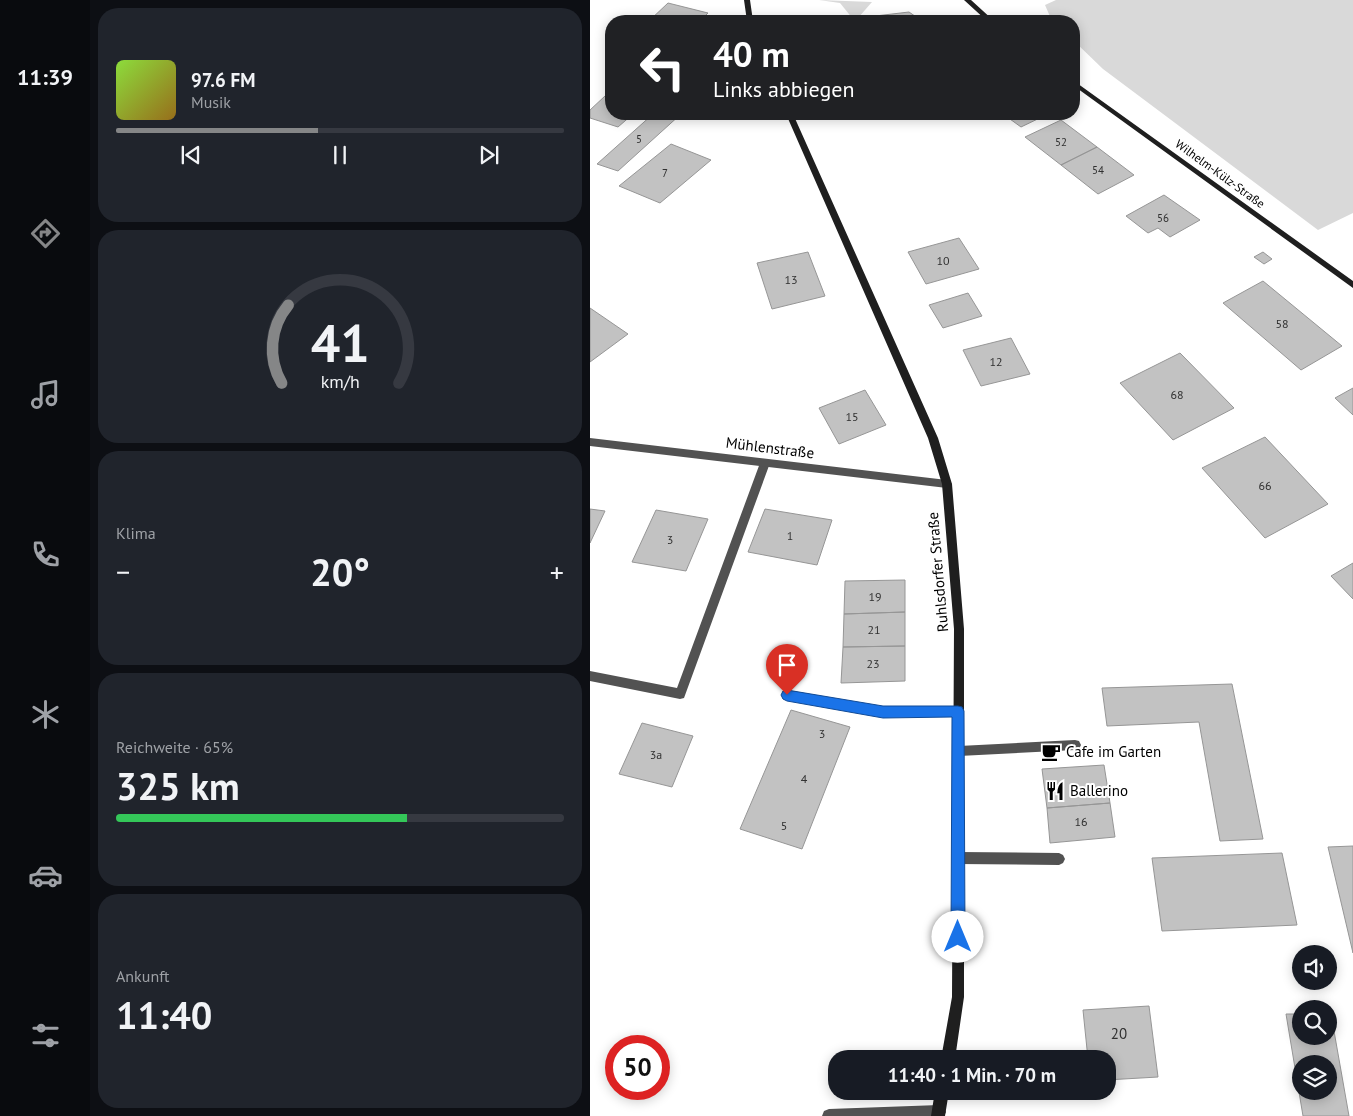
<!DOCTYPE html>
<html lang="de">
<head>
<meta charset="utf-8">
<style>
	body { margin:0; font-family:"PT Sans",sans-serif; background:#20242c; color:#f1f3f6; height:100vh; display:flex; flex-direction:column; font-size:19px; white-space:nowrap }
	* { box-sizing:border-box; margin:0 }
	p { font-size:16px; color:#9ea1a6 }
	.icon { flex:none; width:28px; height:28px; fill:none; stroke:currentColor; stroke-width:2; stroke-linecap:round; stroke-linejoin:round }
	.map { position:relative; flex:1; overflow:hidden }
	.details { display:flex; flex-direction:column; gap:8px; padding:8px; background:#0d0f14; width:500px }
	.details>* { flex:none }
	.top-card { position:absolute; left:15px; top:15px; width:475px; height:105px; border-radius:20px; box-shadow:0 2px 12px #0003; background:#202124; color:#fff; overflow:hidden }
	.fabs { position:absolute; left:702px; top:945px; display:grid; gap:10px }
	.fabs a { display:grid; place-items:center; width:45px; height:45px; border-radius:50%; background:#171b24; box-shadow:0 2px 12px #0003; font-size:25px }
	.speed { position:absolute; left:15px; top:1035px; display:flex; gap:10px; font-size:25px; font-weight:700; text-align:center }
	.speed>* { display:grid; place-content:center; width:65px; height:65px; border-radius:50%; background:#171b24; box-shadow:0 2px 12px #0003; line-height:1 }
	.speed .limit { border:8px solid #d22; background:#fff; color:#111 }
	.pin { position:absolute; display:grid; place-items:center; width:42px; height:42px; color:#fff; margin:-51px -21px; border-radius:50% 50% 50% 0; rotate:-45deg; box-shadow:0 0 5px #0007 }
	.pin .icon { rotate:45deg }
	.me { position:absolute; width:55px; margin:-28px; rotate:0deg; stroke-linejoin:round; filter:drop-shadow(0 0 4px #0008) }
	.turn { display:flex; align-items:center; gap:18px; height:105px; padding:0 25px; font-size:22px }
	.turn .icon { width:65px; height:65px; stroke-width:2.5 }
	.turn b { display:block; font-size:35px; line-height:42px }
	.big { font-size:38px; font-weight:600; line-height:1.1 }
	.details .card { flex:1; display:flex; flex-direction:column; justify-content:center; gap:8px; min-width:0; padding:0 18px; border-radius:20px; background:#20242c }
	.details .dial { align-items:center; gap:0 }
	.dial svg { height:130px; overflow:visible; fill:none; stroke:#363941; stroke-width:7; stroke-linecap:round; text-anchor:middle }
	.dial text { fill:#f1f3f6; stroke:none }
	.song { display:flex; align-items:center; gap:15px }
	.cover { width:60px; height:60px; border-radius:8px; background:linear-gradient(135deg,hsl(90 70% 55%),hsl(40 70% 35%)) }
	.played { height:5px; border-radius:2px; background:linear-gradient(90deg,#858687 45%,#363941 45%) }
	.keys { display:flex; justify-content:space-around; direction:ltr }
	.heat { display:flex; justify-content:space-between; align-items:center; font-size:28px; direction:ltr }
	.charge { height:8px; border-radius:4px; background:linear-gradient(90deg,#34c759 65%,#363941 0) }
	.trip { position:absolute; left:238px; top:1050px; width:288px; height:50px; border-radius:20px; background:#171b24; box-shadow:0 2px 12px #0003; font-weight:600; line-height:50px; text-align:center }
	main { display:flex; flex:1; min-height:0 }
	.menu { display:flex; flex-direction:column; width:90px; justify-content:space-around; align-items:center; background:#090b0e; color:#9ea1a6 }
	.menu .icon { width:35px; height:35px }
	.menu .on { color:#858687 }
	.menu b { font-size:22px; color:#f1f3f6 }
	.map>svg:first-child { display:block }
	.green { fill:#d9d9d9 }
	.building { fill:#c2c2c2; stroke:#969696; fill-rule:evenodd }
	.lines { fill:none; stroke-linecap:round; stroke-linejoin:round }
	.lane { fill:#525252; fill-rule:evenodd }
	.street { fill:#525252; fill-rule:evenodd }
	.secondary { fill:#1f1f1f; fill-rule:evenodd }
	.route { fill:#1a73e8; stroke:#114b97 }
	.labels { text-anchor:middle; stroke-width:4; stroke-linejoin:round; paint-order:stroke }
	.far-number-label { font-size:11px; fill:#303030 }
	.far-street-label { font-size:12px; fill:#000; stroke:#fff }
	.number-label { font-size:12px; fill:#303030 }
	.street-label { font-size:15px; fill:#000; stroke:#fff }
	.poi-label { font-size:15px; fill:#000; stroke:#fff; text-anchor:start }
	.near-number-label { font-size:15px; fill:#303030 }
</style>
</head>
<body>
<main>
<nav class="menu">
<b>11:39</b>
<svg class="icon on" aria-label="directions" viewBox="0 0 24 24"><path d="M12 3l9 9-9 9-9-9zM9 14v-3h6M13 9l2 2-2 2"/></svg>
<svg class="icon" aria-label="music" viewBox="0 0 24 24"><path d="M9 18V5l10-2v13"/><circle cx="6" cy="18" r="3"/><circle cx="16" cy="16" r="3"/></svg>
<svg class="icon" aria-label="phone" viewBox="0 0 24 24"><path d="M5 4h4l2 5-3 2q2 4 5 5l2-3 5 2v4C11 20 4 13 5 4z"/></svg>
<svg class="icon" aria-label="climate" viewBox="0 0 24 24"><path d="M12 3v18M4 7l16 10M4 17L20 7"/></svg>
<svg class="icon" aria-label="car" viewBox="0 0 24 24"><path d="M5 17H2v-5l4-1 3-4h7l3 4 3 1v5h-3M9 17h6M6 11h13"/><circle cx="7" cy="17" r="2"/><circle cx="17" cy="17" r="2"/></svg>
<svg class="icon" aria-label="filters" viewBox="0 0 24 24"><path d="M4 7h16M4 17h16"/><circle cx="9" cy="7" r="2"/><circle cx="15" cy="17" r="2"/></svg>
</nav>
<section class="details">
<div class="card">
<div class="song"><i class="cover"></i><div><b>97.6 FM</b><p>Musik</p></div></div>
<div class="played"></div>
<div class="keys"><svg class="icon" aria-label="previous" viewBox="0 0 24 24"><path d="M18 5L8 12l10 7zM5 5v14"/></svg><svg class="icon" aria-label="pause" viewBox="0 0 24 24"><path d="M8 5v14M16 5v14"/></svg><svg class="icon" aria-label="next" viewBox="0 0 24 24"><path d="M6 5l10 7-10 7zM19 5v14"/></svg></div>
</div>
<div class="card dial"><svg viewBox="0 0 100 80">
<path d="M14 69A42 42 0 1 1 86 69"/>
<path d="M14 69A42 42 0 0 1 18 21" stroke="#858687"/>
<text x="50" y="56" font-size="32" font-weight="700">41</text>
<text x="50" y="72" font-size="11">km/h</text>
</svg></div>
<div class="card"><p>Klima</p>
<div class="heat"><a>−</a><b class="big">20°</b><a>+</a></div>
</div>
<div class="card"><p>Reichweite · 65%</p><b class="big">325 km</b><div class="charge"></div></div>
<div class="card"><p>Ankunft</p><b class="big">11:40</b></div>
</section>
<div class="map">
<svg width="763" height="1116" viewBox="0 0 763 1116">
	<rect width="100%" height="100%" fill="#fff"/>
	<path class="green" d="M229 0 282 2 268 18 272 21H248L263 19 250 3Z
		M466 0H763V213L728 230 513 69 484 41V21H462L455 5Z"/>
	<path class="building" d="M78 3 118 13 110 21H59Z
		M319 12 332 21H283L277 17Z
		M15 96 21 98V114H43L28 127 0 118V110Z
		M63 114H91L28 171 7 164Z
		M413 114H458L431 127Z
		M471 120 507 147 471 165 435 137Z
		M81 144 121 160 70 203 29 186Z
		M507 147 544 175 508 194 471 165Z
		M574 195 610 220 580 237 568 228 558 233 536 216Z
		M369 238 389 269 336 284 318 252Z
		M218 252 235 296 182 309 167 263Z
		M673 252 682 259 674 264 664 257Z
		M673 281 752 346 711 370 633 303Z
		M378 293 392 316 353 328 339 305Z
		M0 308 38 334 0 362Z
		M421 338 440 374 391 386 373 350Z
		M590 353 644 408 583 440 530 383Z
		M763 388V415L745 398Z
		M275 390 296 425 249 444 229 408Z
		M675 437 738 504 675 538 612 468Z
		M0 509 15 511 0 543Z
		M175 509 242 520 227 565 158 552Z
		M66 510 118 519 96 571 42 562Z
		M763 563V599L741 576Z
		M315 580V612L254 614 255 581Z
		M315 612V646L253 647 254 614Z
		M315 646V681L251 683 253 647Z
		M642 684 673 839 630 841 609 722 517 726 512 688Z
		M201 710 260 727 212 849 150 829Z
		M52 723 103 736 82 787 29 774Z
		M514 765 520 803 457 808 452 769Z
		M520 803 525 837 460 843 457 808Z
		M763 846V953L738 847Z
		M692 853 707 925 572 931 562 858Z
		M559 1006 568 1077 516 1080V1059H498L493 1010Z
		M696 1014H711V1036H739V1014H741L759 1116H713ZM711 1064H739V1091H711Z"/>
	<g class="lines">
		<path class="lane" d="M175 459 180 463 94 698 90 699 0 681V671L87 688 170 463Z
			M197 690 293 707 368 706 372 707 373 711 372 715 368 716 293 717 197 700 193 699 192 695 193 691Z
			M485 740 489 741 491 745 489 749 485 750 369 756 365 755 363 751 365 747 369 746Z
			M368 852 469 853 473 855 475 859 473 863 469 865 368 864 364 862 362 858 364 854Z
			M349 1105 354 1107 356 1112 354 1116H232L234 1111 239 1109Z"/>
		<path class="street" d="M0 438 357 480 362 484 357 488 0 446Z"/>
		<path class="secondary" d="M154 0H160L163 21H157Z
			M374 0H381L404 21H397Z
			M484 81 763 281V288L484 86Z
			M196 114H203L348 438 362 484 374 629V997L365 1059H351L362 997 364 629 352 484 338 438Z
			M345 1091H359L355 1116H341Z"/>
	</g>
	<path class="route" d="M197 690 293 706H368L372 707 374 711 375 937 373 942 368 944 363 942 361 937 362 717 293 718 197 701 193 699 191 695 193 691Z"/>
	<defs>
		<g id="cafe-bare" transform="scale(1.5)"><path d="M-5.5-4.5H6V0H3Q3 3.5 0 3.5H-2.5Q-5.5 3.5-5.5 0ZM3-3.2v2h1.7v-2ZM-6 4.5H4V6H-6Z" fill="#000" stroke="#fff" stroke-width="2.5" paint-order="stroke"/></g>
		<g id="restaurant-bare" transform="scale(1.5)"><path d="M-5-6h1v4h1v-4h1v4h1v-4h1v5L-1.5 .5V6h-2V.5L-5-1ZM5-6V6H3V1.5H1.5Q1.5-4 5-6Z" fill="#000" stroke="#fff" stroke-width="2.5" paint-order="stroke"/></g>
	</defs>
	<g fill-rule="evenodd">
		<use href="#cafe-bare" x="461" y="752"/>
		<use href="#restaurant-bare" x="465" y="791"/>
	</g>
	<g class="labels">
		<g class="far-number-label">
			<text x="49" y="143">5</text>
			<text x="471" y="146">52</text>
			<text x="508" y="174">54</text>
			<text x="75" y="177">7</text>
			<text x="573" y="222">56</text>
		</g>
		<g class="far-street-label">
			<text transform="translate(630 174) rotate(36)" y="4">Wilhelm-Külz-Straße</text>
		</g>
		<g class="number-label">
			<text x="353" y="265">10</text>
			<text x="201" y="284">13</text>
			<text x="692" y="328">58</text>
			<text x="406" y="366">12</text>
			<text x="587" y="399">68</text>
			<text x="262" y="421">15</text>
			<text x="675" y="490">66</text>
			<text x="200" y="540">1</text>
			<text x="80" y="544">3</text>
			<text x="285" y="601">19</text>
			<text x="284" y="634">21</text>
			<text x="283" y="668">23</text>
			<text x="232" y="738">3</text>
			<text x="66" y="759">3a</text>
			<text x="214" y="783">4</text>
			<text x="491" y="826">16</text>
			<text x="194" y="830">5</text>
		</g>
		<g class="street-label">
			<text transform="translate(180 448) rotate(7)" y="5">Mühlenstraße</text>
			<text transform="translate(348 572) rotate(-95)" y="5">Ruhlsdorfer Straße</text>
		</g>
		<g class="poi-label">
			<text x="476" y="757">Cafe im Garten</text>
			<text x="480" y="796">Ballerino</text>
		</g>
		<g class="near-number-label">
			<text x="529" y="1039">20</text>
		</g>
	</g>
</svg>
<div class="fabs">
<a><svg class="icon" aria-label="sound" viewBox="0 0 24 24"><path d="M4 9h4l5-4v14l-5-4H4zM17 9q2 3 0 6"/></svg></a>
<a><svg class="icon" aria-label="search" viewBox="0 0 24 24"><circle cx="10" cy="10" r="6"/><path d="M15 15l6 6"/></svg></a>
<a><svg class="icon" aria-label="layers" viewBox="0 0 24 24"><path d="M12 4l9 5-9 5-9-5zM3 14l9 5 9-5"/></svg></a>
</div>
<div class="speed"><div class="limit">50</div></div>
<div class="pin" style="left:197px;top:695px;background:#d93025"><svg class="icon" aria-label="arrive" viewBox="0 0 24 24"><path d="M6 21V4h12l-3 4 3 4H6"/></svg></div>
<svg class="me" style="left:368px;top:937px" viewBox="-20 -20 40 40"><circle r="19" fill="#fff"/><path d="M0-13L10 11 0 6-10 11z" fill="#1a73e8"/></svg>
<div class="trip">11:40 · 1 Min. · 70 m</div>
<div class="top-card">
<div class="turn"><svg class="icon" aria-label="left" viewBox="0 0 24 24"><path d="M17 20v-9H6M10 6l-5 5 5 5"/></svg><div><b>40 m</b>Links abbiegen</div></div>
</div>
</div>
</main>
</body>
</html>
